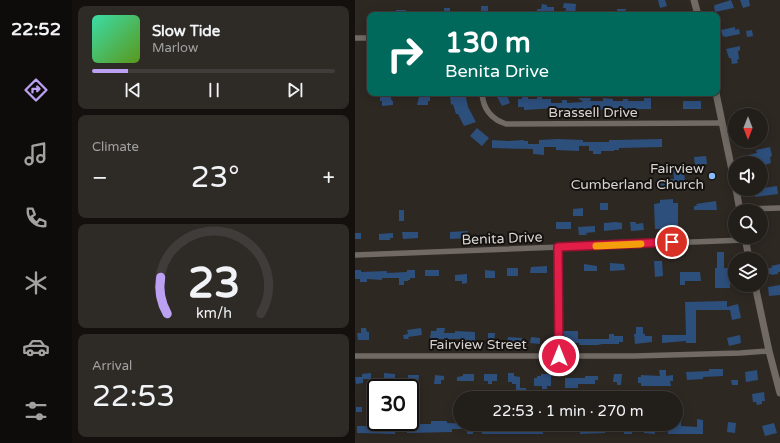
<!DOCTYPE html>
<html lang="en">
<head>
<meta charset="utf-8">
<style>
	body { margin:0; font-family:"Varela Round",sans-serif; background:#2e2b27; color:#f1f3f6; height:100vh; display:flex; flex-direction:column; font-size:15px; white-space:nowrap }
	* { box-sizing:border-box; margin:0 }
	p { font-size:13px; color:#a2a2a2 }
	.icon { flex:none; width:22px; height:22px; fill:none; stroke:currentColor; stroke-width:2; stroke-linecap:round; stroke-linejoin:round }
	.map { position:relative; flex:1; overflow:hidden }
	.sheet { display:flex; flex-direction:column; gap:6px; padding:6px; background:#13100e; width:283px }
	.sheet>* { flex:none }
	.hud { position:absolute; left:12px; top:12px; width:353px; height:84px; border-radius:8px; box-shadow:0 2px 10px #0003,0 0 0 1px #3f3c39; background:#00695c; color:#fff; overflow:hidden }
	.needle { width:26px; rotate:180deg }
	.buttons { position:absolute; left:373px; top:108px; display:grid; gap:8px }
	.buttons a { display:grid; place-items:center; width:40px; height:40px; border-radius:50%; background:#221e1a; box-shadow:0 2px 10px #0003,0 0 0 1px #3f3c39; font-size:20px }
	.speed { position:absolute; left:12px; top:379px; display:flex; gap:8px; font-size:20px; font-weight:700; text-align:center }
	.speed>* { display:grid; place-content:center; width:52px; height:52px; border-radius:50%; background:#221e1a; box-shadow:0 2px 10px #0003,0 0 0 1px #3f3c39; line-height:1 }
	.speed .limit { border:2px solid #111; border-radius:6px; background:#fff; color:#111 }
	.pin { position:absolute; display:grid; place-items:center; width:34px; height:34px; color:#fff; margin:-17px; border:2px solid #fff; border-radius:50%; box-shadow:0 1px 4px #0007 }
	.me { position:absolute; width:44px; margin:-22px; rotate:0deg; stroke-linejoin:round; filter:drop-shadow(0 0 3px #0008) }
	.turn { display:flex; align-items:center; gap:14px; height:84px; padding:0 12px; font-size:18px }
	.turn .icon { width:52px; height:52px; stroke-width:2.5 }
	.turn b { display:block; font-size:28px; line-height:34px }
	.big { font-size:30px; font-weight:600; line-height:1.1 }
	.sheet .tile { flex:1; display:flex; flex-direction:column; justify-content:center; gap:6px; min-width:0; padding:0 14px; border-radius:8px; background:#2e2b27 }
	.sheet .dial { align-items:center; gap:0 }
	.dial svg { height:104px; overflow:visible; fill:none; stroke:#3f3c39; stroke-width:7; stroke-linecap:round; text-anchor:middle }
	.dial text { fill:#f1f3f6; stroke:none }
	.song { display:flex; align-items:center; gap:12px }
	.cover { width:48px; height:48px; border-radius:6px; background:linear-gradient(135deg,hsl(160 70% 55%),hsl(90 70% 35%)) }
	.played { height:4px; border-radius:2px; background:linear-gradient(90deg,#bca0f2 15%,#3f3c39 15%) }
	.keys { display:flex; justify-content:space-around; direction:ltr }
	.heat { display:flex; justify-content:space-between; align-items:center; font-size:22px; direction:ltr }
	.trip { position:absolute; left:98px; top:391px; width:230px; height:40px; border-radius:20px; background:#221e1a; box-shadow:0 2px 10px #0003,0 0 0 1px #3f3c39; font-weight:600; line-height:40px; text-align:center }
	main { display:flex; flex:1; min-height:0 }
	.tab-bar { display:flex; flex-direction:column; width:72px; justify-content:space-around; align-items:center; background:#0e0c0a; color:#a2a2a2 }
	.tab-bar .icon { width:28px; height:28px }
	.tab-bar .on { color:#bca0f2 }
	.tab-bar b { font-size:18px; color:#f1f3f6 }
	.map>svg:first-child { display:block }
	.building { fill:#2d4f7c }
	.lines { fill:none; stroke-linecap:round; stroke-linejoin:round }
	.minor { stroke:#706964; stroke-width:5.5 }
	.tertiary { stroke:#706964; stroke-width:7 }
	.route-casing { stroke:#92132f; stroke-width:10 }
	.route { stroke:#e11d48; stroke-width:7 }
	.slow { stroke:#f59e0b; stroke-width:7 }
	.poi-dot { fill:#89bafc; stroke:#14110f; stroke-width:1.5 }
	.labels { text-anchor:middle; stroke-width:4; stroke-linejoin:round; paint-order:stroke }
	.street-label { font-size:14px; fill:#d7d3d0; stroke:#14110f }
	.poi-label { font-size:14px; fill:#d7d3d0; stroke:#14110f; text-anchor:end }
</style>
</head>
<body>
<main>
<nav class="tab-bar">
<b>22:52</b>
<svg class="icon on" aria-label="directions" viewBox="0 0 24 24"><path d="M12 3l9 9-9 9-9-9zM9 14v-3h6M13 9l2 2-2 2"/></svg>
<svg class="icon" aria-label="music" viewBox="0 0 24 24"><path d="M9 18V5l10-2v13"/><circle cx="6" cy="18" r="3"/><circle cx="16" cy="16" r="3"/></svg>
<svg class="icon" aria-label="phone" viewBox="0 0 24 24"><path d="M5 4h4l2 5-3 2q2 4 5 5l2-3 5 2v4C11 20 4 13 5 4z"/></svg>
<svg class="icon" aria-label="climate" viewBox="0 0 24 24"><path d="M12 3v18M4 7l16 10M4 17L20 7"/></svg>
<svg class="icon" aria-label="car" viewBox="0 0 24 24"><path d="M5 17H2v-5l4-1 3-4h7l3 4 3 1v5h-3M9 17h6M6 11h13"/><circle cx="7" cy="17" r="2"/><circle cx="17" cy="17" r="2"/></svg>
<svg class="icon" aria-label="filters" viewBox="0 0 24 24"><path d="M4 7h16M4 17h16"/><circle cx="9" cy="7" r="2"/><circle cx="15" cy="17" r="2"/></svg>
</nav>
<section class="sheet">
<div class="tile">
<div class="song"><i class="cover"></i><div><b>Slow Tide</b><p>Marlow</p></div></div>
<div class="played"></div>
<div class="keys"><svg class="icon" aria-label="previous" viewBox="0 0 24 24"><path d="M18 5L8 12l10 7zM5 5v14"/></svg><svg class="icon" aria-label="pause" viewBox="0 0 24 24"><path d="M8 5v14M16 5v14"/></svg><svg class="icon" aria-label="next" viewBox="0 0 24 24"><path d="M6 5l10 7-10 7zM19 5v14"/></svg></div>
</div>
<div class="tile"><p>Climate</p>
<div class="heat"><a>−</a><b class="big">23°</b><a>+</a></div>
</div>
<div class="tile dial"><svg viewBox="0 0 100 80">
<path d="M14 69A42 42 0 1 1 86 69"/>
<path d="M14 69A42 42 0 0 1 9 41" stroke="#bca0f2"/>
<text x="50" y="56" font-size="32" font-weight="700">23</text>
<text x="50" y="72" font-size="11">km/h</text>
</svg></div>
<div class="tile"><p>Arrival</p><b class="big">22:53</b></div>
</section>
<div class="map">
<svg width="425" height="443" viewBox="0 0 425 443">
	<rect width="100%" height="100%" fill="#2e2823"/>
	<path class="building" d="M303 0H310L312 6 305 8Z
		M376 0 379 8 360 12 359 6 360 5Z
		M385 0H394L395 6 388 8Z
		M209 3 221 4 220 15H210L211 8H208Z
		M187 4 192 5V7H199V15H182V9H186Z
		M126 6H133V15H126Z
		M89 8H95V15H89Z
		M262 9H271L270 15H262Z
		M41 10H51V15H41Z
		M380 27V30L384 29 385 34 370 37V36L368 37 366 30Z
		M397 30 398 36 392 37 391 31Z
		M385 46V50L383 51 384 59 382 60 383 63 377 64 376 58H374L371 49Z
		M27 93H35L36 98 37 101H38V105L27 106V101H25V96H27Z
		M65 93H73V96H75V101H73V105H62Z
		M97 93H102V94L110 93 113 107 121 122 109 126 103 114H101L98 104 96 105 95 96 98 95Z
		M141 93H151L155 103 147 106 142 97H143Z
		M167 96H173V99H182V96H187V99H196V103H207V100H212V103L228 102 223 98H236L235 101H248V98L258 99V101H268V99H273V101H289V98H296V109L218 110H213V111L200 110V108L169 110V107H163V99H167Z
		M328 101H346V109H328Z
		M122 128 134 138 127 146 115 136Z
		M203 139 228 140V142H254V140H260L307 139V147L264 148V150H259V151H246V154H238V151H234V146H224V151L201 150V147H189V155L178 154V149L137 148V140L153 141 169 140V141H173V144H184V140Z
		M415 147 417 156 415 157 416 163 406 166V163H404V160L394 162 393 155 402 153 401 150Z
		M351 156 352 164 340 165 339 157Z
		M318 166H329L330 186 301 188V180L319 179Z
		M422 186 423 194 400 197 399 190 401 189Z
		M318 199V203H323V229H300L299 204 305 203V200Z
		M361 201 362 210H339V206H342L341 204Z
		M245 203H253V210H245Z
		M228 208V216H218V209Z
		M44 210H49V221H44Z
		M201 222H216V229H201Z
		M261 222 267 223V229L249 231V223Z
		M275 222H281V224L288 223 289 230 276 231Z
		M240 226V232L231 233 232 235H224L223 227Z
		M113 231V238L95 239V232Z
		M47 232H63V238L48 239Z
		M0 233H6V239H0Z
		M38 233V238H35V240H24V234Z
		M362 252H369V268H377V276H375V288H360V268H362Z
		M299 261H307L308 276 300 277Z
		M255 263 269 264 270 270 255 271Z
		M229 264 242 266V271H229Z
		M425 264V272H423V274L416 275V274H414L413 268H417L416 266Z
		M192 266V273H175L176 267Z
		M152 268H163V276H152Z
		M0 270H6V272L32 271V273L52 272V270H60V278H55V280H53V281H49V285H44V278H27V280L12 279V282H5V279H0Z
		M70 270H84V276H70Z
		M130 270 140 271V278H130Z
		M325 272H345L346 281H330V285H325Z
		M112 274V283L107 284V281H100V275Z
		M425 285V295L414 296 413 287Z
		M372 301V307L383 304 386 318 377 320 375 310H341V343H331V341L307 343V335H331L330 302Z
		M281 327H288V334H290V336H297V342L280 344 279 334H281Z
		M6 328H11L12 332H14V340H3L2 333H6Z
		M66 328 67 335 53 337 54 339H49L48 335 53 334 52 330Z
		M82 328H90L89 333H100V331L120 332V341H117L115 343H110V339H75L76 331H81Z
		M208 331H223V339H254V334H259V336H268V342H264V344H247L243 345H224V343H215V344H211V336H208Z
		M133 333H140L139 344H133Z
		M385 335 386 343 374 346 372 338Z
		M153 337 167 338V343H152Z
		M176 337 185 338V344L175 343Z
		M354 369H368V376L348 377V379L332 380 331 372 354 371Z
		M304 370H311V376L318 375V381H315L316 386H286V383H283V377H286V375L305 376Z
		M402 370 403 380 391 382 390 372Z
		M16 373V379H8V383L1 384 0 377H7V374Z
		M29 373 40 374V379H38V383H29Z
		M153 373H159V376L165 377V388H171L172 395H161V384H157V382H153Z
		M108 374H119V381H102V377L108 376Z
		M129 374H142V381H137V384H133V381H129Z
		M186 374H196V386H192V389H187V386H179V378H182V376H186Z
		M259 374H267L266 385H262V382H258Z
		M53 375H64L63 384 53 383Z
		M80 375 89 376V380H86V384H79Z
		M230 376H243V380H240V384H223V388H210V378H230Z
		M376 380H383V385H377Z
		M409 392 410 401H407V404L402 405 401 402H398L397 394Z
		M1 407H7V412H1Z
		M342 419 348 420V434H313V426L319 427 321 421H326V426L342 427Z
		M76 421H92V423L118 424V434H112V429H97V432L52 433V424H76Z
		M13 422H19V426H32V423H39V426H40V434L2 433V426H13Z
		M373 422 381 423 380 433 372 432Z
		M419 423 422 433 410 436 407 426Z
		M186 424H190V426H196V432H188V434H127L126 427H141V425H146V426H186Z
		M225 424H250V433L225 434Z
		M262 424H307L306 430H300V434L289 433V432H277V434H269V432H262Z"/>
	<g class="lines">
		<path class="minor" d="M0 38H15
			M127 93C128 108 136 119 151 124L367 123
			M385 209 425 208
			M203 247 204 356
			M0 255 390 240
			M0 356H279L385 353 414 351"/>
		<path class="tertiary" d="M339 0 343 15
			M361 93 380 185
			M381 189 385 211
			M390 237 394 259
			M400 285 414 351 425 393"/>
	</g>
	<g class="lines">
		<g class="route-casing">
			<path id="route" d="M204 356 203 247 317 242"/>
		</g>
		<use href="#route" class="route"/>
		<path class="slow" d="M241 246 286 244"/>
	</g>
	<circle class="poi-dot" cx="357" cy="176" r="4"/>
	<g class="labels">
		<g class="street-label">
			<text x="238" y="117">Brassell Drive</text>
			<text transform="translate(147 238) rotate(-2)" y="5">Benita Drive</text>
			<text x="123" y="349">Fairview Street</text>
		</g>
		<g class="poi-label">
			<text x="349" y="173">Fairview<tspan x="349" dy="16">Cumberland Church</tspan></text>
		</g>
	</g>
</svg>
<div class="buttons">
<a><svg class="needle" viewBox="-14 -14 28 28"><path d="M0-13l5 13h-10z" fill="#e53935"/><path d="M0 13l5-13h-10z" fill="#a2a2a2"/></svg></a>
<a><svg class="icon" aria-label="sound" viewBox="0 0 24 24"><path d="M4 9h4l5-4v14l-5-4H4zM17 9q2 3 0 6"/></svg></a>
<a><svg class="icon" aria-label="search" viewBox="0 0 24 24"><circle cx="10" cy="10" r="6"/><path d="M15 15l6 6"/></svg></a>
<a><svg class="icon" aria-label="layers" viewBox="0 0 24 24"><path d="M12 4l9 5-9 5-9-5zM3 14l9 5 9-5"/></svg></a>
</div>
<div class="speed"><div class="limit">30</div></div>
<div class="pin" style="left:317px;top:242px;background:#d93025"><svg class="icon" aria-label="arrive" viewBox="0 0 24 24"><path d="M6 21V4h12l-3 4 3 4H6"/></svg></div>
<svg class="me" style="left:204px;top:356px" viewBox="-20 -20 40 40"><circle r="17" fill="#e11d48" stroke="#fff" stroke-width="3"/><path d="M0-11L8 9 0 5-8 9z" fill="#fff"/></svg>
<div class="trip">22:53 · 1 min · 270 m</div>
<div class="hud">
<div class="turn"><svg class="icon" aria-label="right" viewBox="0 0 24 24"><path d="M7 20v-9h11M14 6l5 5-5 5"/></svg><div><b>130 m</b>Benita Drive</div></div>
</div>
</div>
</main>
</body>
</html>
